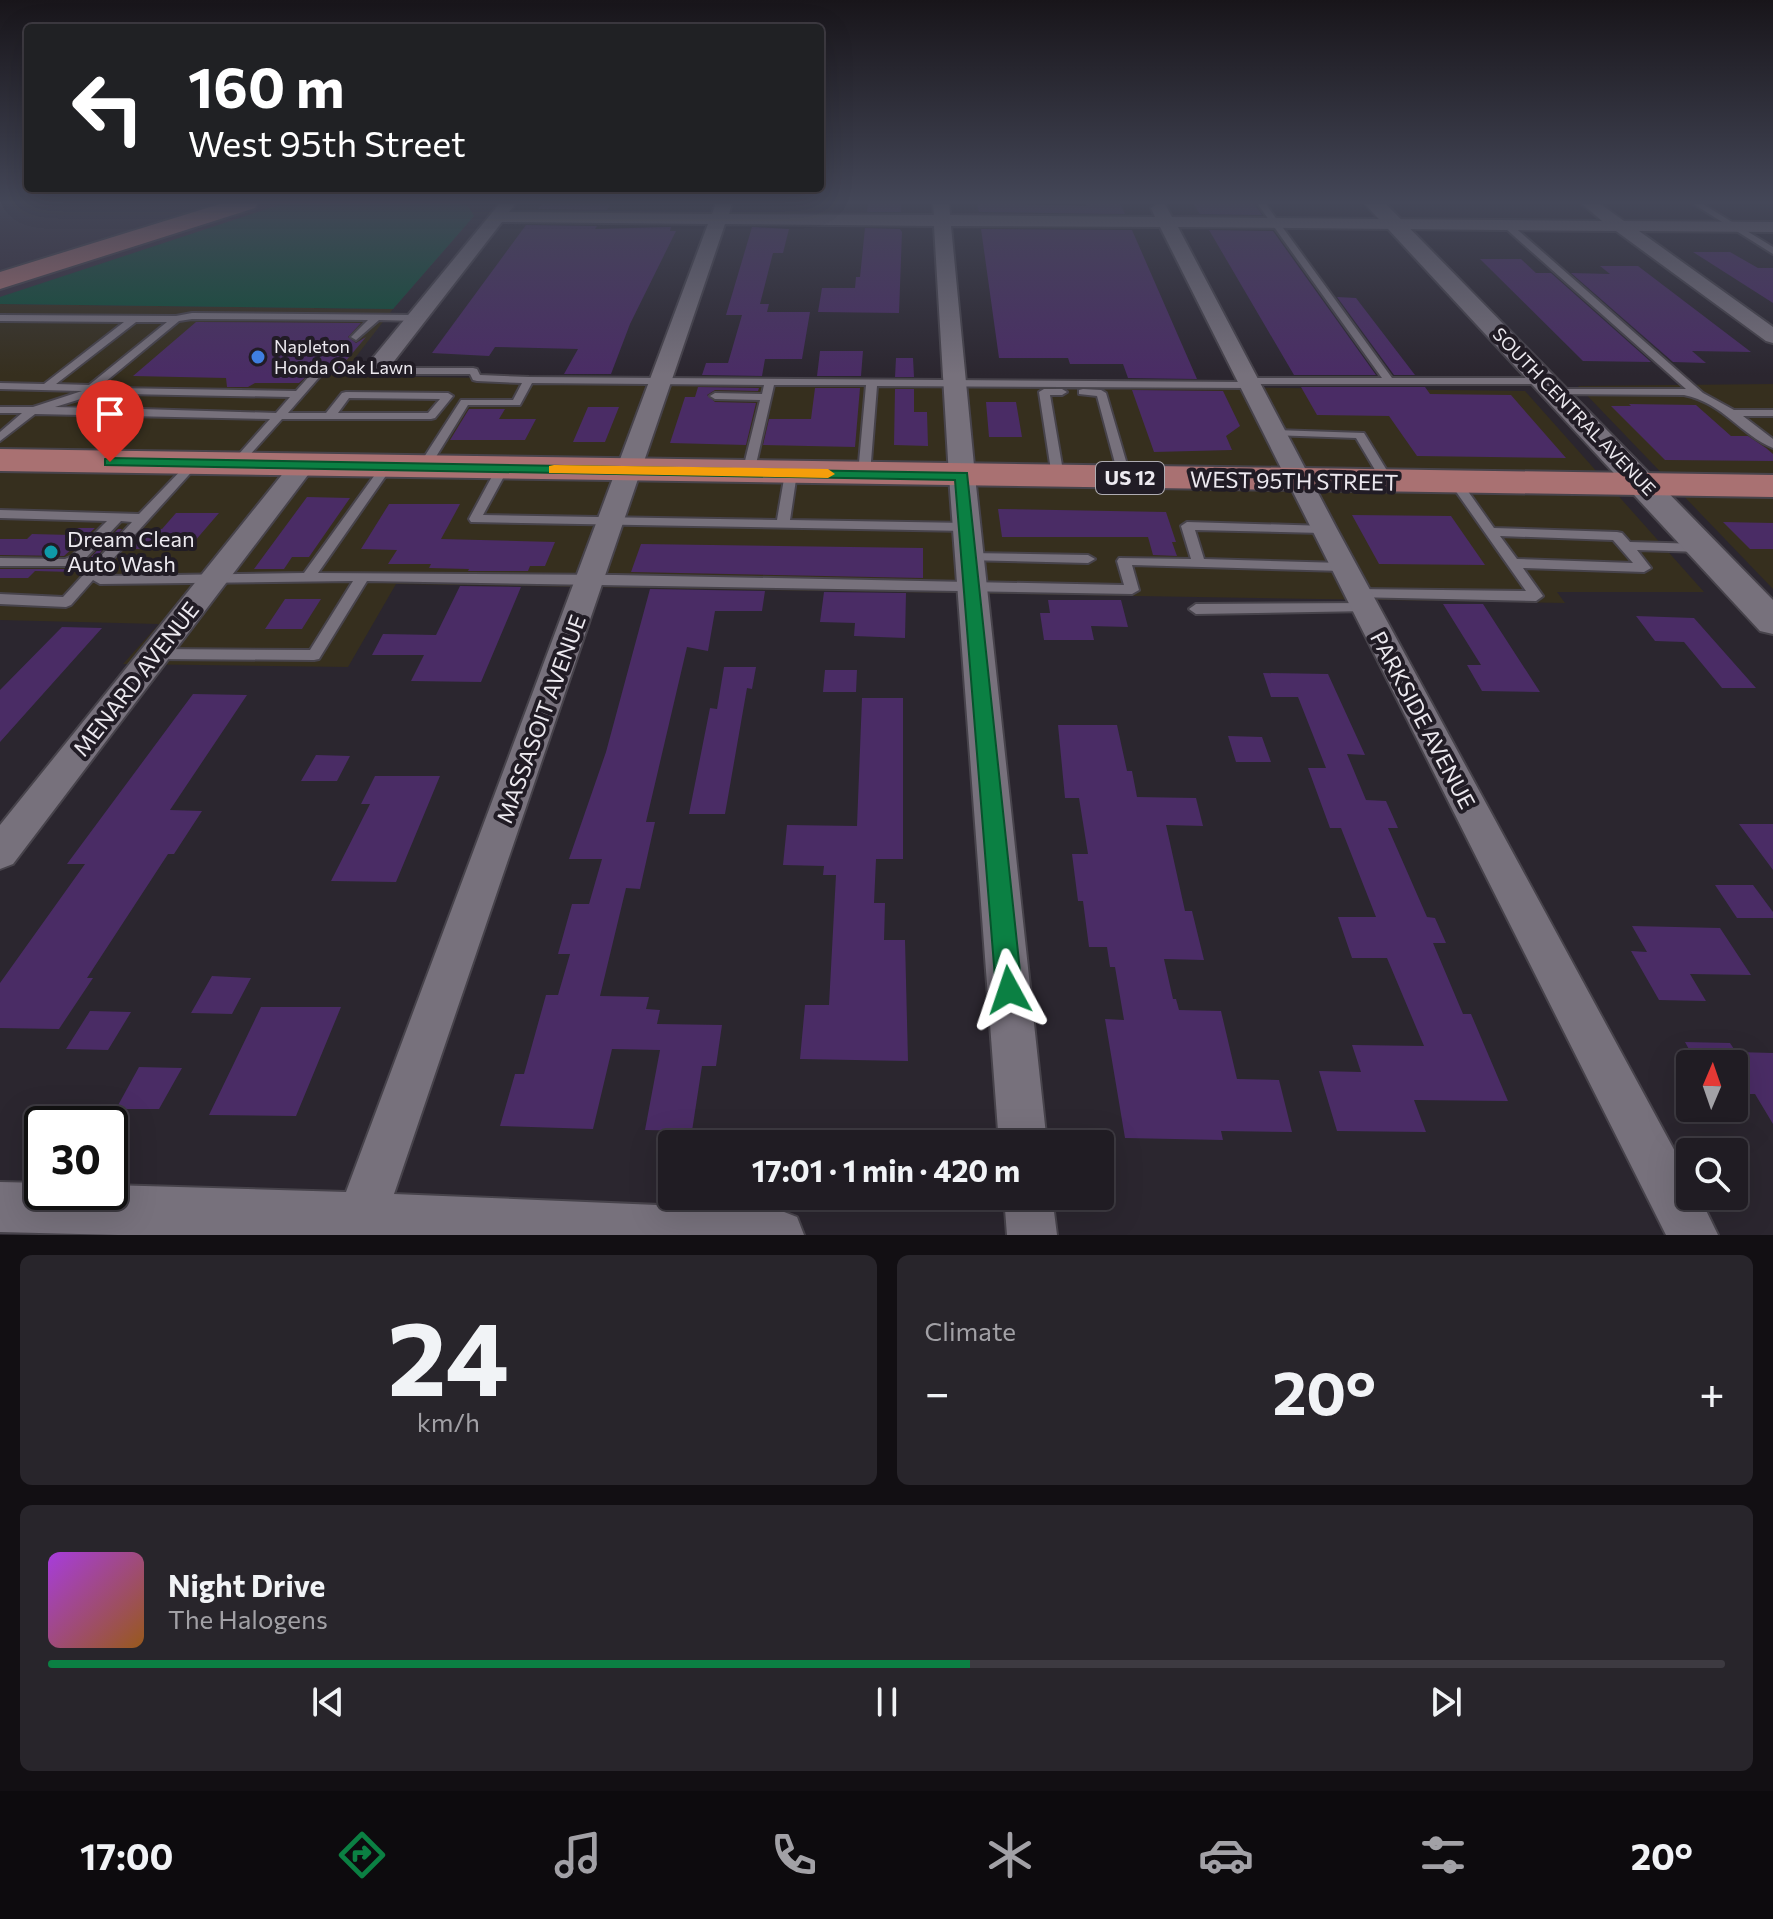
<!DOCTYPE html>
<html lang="en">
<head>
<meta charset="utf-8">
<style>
	body { margin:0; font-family:Commissioner,sans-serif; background:#28252b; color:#f1f3f6; height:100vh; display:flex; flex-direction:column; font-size:30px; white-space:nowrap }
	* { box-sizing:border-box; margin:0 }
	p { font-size:26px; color:#a2a1a6 }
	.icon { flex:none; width:44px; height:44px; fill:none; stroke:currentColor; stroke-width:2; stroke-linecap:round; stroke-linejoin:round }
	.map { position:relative; height:1235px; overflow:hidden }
	.panel { display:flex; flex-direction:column; gap:20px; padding:20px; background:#120f13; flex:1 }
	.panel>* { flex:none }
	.banner { position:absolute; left:24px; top:24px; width:800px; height:168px; border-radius:8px; box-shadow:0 8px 32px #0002,0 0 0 2px #3d3a41; background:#202124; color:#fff; overflow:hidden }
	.needle { width:52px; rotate:2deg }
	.controls { position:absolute; left:1676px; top:1050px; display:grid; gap:16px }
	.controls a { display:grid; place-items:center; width:72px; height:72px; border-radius:8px; background:#201c23; box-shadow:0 8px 32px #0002,0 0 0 2px #3d3a41; font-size:40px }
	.speed { position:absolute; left:24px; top:1106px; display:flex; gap:16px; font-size:40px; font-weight:700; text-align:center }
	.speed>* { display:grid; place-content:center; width:104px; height:104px; border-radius:50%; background:#201c23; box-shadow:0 8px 32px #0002,0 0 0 2px #3d3a41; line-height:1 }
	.speed .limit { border:4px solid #111; border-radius:12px; background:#fff; color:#111 }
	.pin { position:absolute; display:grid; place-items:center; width:68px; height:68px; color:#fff; margin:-82px -34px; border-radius:50% 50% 50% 0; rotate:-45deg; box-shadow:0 0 8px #0007 }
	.pin .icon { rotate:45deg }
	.me { position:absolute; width:88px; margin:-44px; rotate:355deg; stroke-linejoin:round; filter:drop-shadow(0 0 6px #0008) }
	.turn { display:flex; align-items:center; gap:28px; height:168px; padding:0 32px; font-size:36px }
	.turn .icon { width:104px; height:104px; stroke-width:2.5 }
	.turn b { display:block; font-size:56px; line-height:68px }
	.big { font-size:60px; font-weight:700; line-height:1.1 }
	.panel .card { flex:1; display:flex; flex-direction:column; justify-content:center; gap:12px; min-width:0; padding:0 28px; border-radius:12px; background:#28252b }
	.panel .dial { align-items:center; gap:0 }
	.dial b { font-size:104px; line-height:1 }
	.song { display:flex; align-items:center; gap:24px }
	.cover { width:96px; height:96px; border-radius:12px; background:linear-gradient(135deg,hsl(280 70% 55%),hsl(30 70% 35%)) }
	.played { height:8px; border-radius:4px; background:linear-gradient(90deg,#0b8043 55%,#3d3a41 55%) }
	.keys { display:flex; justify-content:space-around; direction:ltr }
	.heat { display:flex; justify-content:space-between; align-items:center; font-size:44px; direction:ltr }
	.panel .tiles { flex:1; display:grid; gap:20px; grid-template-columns:1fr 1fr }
	.card:last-child { grid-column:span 2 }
	.trip { position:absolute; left:658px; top:1130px; width:456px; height:80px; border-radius:8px; background:#201c23; box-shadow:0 8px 32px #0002,0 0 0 2px #3d3a41; font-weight:700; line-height:80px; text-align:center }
	.dock { display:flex; height:128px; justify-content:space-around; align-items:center; background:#0d0b0e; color:#a2a1a6 }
	.dock .icon { width:56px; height:56px }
	.dock .active { color:#0b8043 }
	.dock b { font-size:36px; color:#f1f3f6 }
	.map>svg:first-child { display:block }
	.commercial { fill:#362f1e }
	.built { fill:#362e3c }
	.green { fill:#0c4f37 }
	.building { fill:#4a2c65 }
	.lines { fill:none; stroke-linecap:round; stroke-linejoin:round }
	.service-casing { stroke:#47434b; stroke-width:4 }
	.minor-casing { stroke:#47434b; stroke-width:4 }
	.tertiary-casing { stroke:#47434b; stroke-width:4 }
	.primary-casing { stroke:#47434b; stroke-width:4 }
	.service { fill:#77717c; fill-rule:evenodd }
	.minor { fill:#77717c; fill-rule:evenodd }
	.tertiary { fill:#77717c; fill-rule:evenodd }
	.primary { fill:#a97172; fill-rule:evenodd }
	.route { fill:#0b8043; stroke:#07532c; stroke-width:2 }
	.slow { fill:#f59e0b }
	.shop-dot { fill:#3f7fe0; stroke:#211c25; stroke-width:3 }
	.culture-dot { fill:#0f9aa8; stroke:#211c25; stroke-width:3 }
	.labels { text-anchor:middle; stroke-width:8; stroke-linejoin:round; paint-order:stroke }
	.far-poi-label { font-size:18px; fill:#ece9ef; stroke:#211c25; text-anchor:start }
	.far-street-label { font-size:18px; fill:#ece9ef; stroke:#211c25 }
	.shield { fill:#211c25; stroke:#afacb2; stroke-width:2 }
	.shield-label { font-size:20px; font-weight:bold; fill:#ece9ef }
	.street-label { font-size:22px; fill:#ece9ef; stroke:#211c25 }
	.poi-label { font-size:22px; fill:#ece9ef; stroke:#211c25; text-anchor:start }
</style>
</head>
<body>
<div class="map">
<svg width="1773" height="1235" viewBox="0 0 1773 1235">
	<rect width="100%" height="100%" fill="#2b262f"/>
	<path class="commercial" d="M0 304 393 309 341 376 1525 391 1704 592H1557L1565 603 396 584 348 667 123 664 159 624 0 620Z
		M1773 384V589L1578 386Z"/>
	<path class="built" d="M0 203H457L468 206 474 216 393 309 0 304Z"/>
	<path class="green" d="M285 203H457L468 206 474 216 393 309 0 304V297Z"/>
	<path class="building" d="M543 203H611L607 210 538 209Z
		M868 203H901V212H867Z
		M977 203 1087 206 1086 203H1120L1125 214 979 212Z
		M1193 203H1254L1262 215 1200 214Z
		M526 225 597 226 595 229 671 227 670 231H676L630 324 611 374H564L578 349 495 347 489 356 432 353Z
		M752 227 789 229 783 253H773L760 304H769L767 312H810L802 359H765L762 376 702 375 706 363H728L742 315H726Z
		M865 228 900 229 902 232 899 313 818 312 822 288H855L856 277H860Z
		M981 229 1132 230 1197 379 1128 378 1123 364H1070L1068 358H999Z
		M1209 230 1273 231 1376 375H1294Z
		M1693 252H1730L1758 268H1773V303Z
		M1480 259H1521L1536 273H1551L1651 362 1583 361Z
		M1600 266H1638L1751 352 1692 351 1706 363 1673 362 1571 273 1610 274Z
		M1337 297 1356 298 1415 375H1394Z
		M196 322 361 323 348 337 356 343 366 337 334 375 325 374 316 368 299 383H255L248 387H227L226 378 133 376Z
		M820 351H863L861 376H817Z
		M896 358H913L914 377H895Z
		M698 387 759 388 758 391 715 390 707 395 715 402 756 403 746 445 670 443 685 397H695Z
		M1301 387H1425L1430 394 1511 395 1566 458 1417 456 1389 416 1317 415Z
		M815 388H860L855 447 763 445 769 419H811Z
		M895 389H914V412H927L928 446 894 445Z
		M1132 390 1223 391 1240 426 1226 436 1232 450 1154 452Z
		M986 402H1016L1022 437H989Z
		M1629 404 1696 405 1731 436H1748L1766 448 1773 454V461L1665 460 1611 406H1631Z
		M588 407H619L605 442H573Z
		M469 409H505L499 419H536L525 440H450Z
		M307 497 350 498 309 557H292L284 569H254Z
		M389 504H460L441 539 555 542 545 566H530L528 571H468L469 569 429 568 431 564H388L397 550 361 549Z
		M998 509 1166 512 1176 542H1172L1177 556 1153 555 1148 537H1002Z
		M176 513H219L188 549H126L144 529H162Z
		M1352 515 1451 516 1485 565 1379 564Z
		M1723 522 1773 523V549H1750Z
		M78 528H95L64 556 0 555V539H27L32 534 72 535Z
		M118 529H122L89 565 72 572 35 571 28 578H0V569H71L83 565Z
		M641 544 923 548V578L631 572Z
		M460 586 521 587 481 682 411 681 424 655H372L383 634 436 635Z
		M650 589 765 591 762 611H715L708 651 687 647 646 822H655L640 889 626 888 600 996 649 997 646 1009 660 1010 657 1024 722 1025 716 1066H702L692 1131 645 1130 660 1050 612 1049 593 1129 500 1126 515 1074H524L546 995H558L570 954H558L572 904H589L602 859H569L606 752Z
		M824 592 906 593 905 638 854 636 855 623 820 622Z
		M285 599H321L302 629H265Z
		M1048 600H1121L1128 627 1091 626 1094 640H1044L1040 613H1050Z
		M1443 604H1483L1540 692 1482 691 1467 665H1481Z
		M1636 616 1694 618 1756 688H1722L1684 642 1655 641Z
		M62 627 102 628 0 742V690Z
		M724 667H756L752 689 747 688 725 814H689L710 708 717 709Z
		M825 670H857L856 692H823Z
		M1263 673 1328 674 1365 755 1347 754 1366 800 1386 801 1398 828H1388L1427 917 1435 918 1446 943H1433L1463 1014H1471L1508 1101 1414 1100 1426 1132 1337 1131 1319 1071 1361 1072 1352 1045 1424 1046 1387 958H1352L1338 917H1376L1341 828H1330L1308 768H1326L1298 697H1271Z
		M193 694 247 695 170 810 202 811 174 854H168L87 978H93L59 1029 0 1028V983L85 864H67Z
		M862 698H903V859H876L874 903H885L884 940H905L908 1061 800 1059 805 1005H829L836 875H823L824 866 783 865 787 825 857 826Z
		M1058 725H1117L1127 771H1132L1137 797 1196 798 1203 826 1166 825 1185 911H1192L1204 960 1164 959 1173 999H1176L1179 1010 1221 1011 1237 1079 1279 1080 1292 1132 1221 1131 1223 1140 1125 1138 1105 1019 1124 1020 1115 967H1110L1107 947H1089L1083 901H1078L1072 854H1088L1079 798H1065Z
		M1228 736 1262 737 1271 762H1236Z
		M316 755 350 756 337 781H301Z
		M375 776H440L396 882 331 881 370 804H361Z
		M1739 824H1773V870Z
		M1715 885H1753L1773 912V918H1737Z
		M1632 926 1720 928 1751 975 1690 974 1706 1001 1659 1000 1631 951 1647 952Z
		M212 976 251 978 232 1014 191 1013Z
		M261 1007H341L296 1116 209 1115Z
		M90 1011 131 1012 108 1050 66 1049Z
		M1685 1042 1730 1043 1736 1052 1773 1053V1124L1755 1094H1734V1064H1697Z
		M139 1067 182 1068 159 1109H116Z"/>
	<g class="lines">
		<g class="service-casing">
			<path id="service" d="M1257 203H1265L1392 378H1544L1549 381 1544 384H1256L1251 388 877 386 870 474 864 478 858 474 866 385H774L754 473 748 477 742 473 760 400 715 399 710 396 715 393 762 394 764 385 532 383 520 405H468L429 468 423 472 417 468 461 400H513L522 383 477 381 473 380 470 374H396L375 364 380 361 398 368H473L477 369 480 375 529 377 1244 382 1249 378H1382Z
				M1692 203H1701L1773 247V254Z
				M1505 224H1511L1703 393 1734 410H1773V416H1743L1773 439V448C1741 435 1723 403 1684 395L1550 394V390L1554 389H1686L1505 228Z
				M192 313 417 315 422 318 417 321 379 320 356 340 351 337 368 320 192 319 179 321 87 397 55 407 95 408 111 394 107 391 112 388 296 391 313 372 317 371 322 374 288 413H326L342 393 346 392 448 393 453 396 435 418 431 419H282L239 467 235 468 229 465 231 463 270 419 35 414 0 441V432L22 413H0V407H33L82 391 0 389V383L44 384 124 322 0 321V315L176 316ZM136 322H167L89 385 56 384ZM124 394 290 397 276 413 108 408ZM349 398 440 399 428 413H338Z
				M1044 389H1062L1067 392 1062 395H1050L1064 477 1058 481 1052 477 1039 392Z
				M1083 389 1101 390 1106 393 1131 478 1129 481 1125 482 1119 478 1097 396 1079 394V390Z
				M1275 430 1364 433 1394 482 1388 486 1384 485 1356 438 1271 435V431Z
				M193 461 199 464 197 466 102 571 104 576 304 573 382 465 386 463 392 467 318 573 616 575 1124 585 1117 561 1119 558 1191 559 1181 526 1187 522 1327 526 1329 529 1327 532 1323 533 1195 530 1204 559 1343 563 1350 567 1343 571 1132 565 1139 590 1132 594 367 581 319 659 314 660 156 659 149 654 156 649 310 650 353 581 100 584 93 580 71 605 66 607 0 604V594L63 597 132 522 121 521 82 562 71 566H0V558L65 559 72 556 107 521 0 518V510L139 514 189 462Z
				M502 465 508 469 483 515 777 520 785 473 791 469 797 473 790 520 967 523 973 527 967 531 471 522 469 519 496 469Z
				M1456 479 1460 480 1494 528 1617 532 1622 533 1630 542 1702 544 1708 548 1702 552 1637 550 1651 568 1644 572 1523 568 1543 596 1536 601 1352 597 1350 594 1352 591 1357 589 1526 591 1450 483ZM1500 536 1613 540 1633 563 1517 559Z
				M969 553 1088 555 1095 559 1088 563 964 560 962 557 964 554Z
				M1365 603 1370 605 1372 608 1370 611 1196 614 1189 609 1196 604Z"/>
		</g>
		<g class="minor-casing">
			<path id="minor" d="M500 203H516L509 212 712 214 716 203H732L729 214 934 215 933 203H949L950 215 1155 217 1151 208 1159 203 1165 204 1172 217 1602 221 1581 203H1599L1624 221 1773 222V232L1639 231 1773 327V343L1766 341 1616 231 1178 227 1337 529 1690 1179V1196H1699L1718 1235H1666L1160 227 951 226 975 476 1047 1144H999L949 476 934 226 725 224 394 1194 779 1210 797 1217 804 1235H118L0 1232V1182L42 1183V1192H110V1185L346 1192 708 224 502 222 388 369H372L369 364 372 359Z
				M302 458 311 461 315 466 311 471 13 864 0 869V825L293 461Z
				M1004 1196H1052L1057 1235H1007Z"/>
		</g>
		<g class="tertiary-casing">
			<path id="tertiary" d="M1364 203H1385L1773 600V634L1760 631Z"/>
		</g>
		<g class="primary-casing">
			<path id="primary" d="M223 203H258L255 208 0 289V272Z
				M0 449 1773 475V497L0 471Z"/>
		</g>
		<use href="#service" class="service"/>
		<use href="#minor" class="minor"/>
		<use href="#tertiary" class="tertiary"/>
		<use href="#primary" class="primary"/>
	</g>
	<linearGradient id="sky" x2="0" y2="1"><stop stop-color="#18151a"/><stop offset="0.54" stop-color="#444758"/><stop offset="1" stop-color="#444758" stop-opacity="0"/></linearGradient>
	<rect width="1773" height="375" fill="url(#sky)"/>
	<path class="route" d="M110 458 967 473 1022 990 1018 998 1009 1002 1000 998 996 990 955 480 105 465V459Z"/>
	<path class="slow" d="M554 465 828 469 835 474 828 478 549 473V466Z"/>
	<circle class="shop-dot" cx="258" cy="357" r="8"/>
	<circle class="culture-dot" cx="51" cy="552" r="8"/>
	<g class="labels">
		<g class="far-poi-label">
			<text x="274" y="353">Napleton<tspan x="274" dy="21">Honda Oak Lawn</tspan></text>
		</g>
		<g class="far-street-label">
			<text transform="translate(1574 412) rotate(46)" y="6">SOUTH CENTRAL AVENUE</text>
		</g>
		<rect class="shield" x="1096" y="462" width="68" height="32" rx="6"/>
		<g class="shield-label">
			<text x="1130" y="485">US 12</text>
		</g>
		<g class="street-label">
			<text transform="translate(1294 481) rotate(1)" y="8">WEST 95TH STREET</text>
			<text transform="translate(136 679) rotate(-52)" y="8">MENARD AVENUE</text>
			<text transform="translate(541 719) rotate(-70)" y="8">MASSASOIT AVENUE</text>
			<text transform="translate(1423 720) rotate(62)" y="8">PARKSIDE AVENUE</text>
		</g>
		<g class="poi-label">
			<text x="67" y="547">Dream Clean<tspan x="67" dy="25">Auto Wash</tspan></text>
		</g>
	</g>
</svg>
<div class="controls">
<a><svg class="needle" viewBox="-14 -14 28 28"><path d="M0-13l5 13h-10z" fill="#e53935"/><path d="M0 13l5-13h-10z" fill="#a2a1a6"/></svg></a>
<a><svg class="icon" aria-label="search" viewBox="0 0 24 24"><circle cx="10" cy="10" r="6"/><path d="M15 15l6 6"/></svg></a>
</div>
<div class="speed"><div class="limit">30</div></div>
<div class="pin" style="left:110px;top:462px;background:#d93025"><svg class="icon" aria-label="arrive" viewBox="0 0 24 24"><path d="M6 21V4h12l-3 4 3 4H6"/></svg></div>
<svg class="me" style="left:1009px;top:990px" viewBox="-20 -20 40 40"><path d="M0-17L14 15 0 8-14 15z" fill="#0b8043" stroke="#fff" stroke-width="4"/></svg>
<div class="trip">17:01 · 1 min · 420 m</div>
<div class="banner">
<div class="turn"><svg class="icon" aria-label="left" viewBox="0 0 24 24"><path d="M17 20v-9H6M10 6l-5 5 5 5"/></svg><div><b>160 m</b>West 95th Street</div></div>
</div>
</div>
<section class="panel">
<div class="tiles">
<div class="card dial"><b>24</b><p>km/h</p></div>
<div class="card"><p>Climate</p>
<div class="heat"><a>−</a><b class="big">20°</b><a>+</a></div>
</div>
<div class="card">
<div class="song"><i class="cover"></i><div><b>Night Drive</b><p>The Halogens</p></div></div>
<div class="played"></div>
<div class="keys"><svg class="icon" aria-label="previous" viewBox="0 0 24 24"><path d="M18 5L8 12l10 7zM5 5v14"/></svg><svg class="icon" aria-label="pause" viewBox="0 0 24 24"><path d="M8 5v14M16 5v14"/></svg><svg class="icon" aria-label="next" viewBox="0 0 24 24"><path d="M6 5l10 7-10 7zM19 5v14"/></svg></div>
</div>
</div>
</section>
<nav class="dock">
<b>17:00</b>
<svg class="icon active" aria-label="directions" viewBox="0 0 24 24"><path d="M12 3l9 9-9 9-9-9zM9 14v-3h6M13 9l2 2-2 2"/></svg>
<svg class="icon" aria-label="music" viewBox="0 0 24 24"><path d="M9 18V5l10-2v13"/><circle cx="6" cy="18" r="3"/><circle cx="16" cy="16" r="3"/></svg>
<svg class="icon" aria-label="phone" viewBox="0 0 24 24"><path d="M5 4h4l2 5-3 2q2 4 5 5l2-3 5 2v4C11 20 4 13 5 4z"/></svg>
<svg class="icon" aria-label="climate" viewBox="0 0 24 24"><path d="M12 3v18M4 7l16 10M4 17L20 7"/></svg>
<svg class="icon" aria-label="car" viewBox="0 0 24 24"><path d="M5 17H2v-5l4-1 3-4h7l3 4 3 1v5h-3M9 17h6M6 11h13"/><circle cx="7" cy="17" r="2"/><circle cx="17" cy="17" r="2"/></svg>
<svg class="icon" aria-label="filters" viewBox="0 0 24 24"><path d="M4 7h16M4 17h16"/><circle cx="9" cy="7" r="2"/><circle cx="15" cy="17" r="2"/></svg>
<b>20°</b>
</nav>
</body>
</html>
